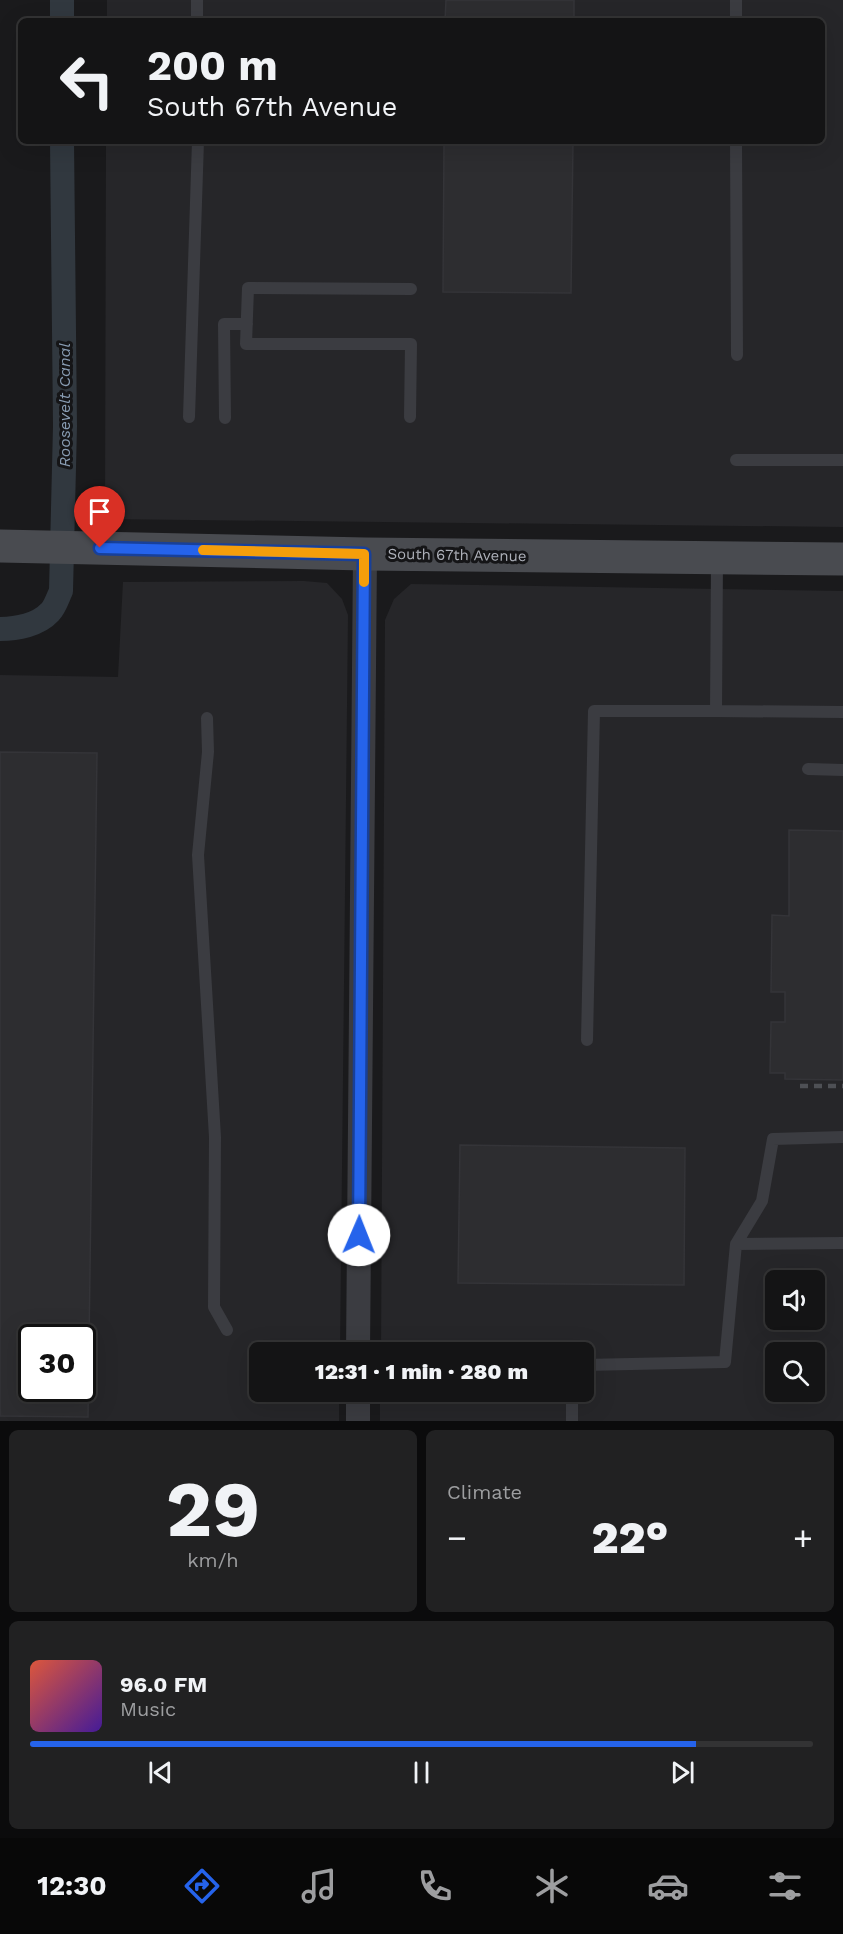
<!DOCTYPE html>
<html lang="en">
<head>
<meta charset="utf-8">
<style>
	body { margin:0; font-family:"Work Sans",sans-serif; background:#212122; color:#f1f3f6; height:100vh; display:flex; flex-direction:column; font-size:22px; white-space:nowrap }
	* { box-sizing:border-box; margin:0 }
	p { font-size:20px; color:#9d9ea0 }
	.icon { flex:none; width:33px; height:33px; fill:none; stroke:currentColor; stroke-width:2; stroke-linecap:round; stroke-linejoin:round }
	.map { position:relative; height:1421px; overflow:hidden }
	.sheet { display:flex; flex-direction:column; gap:9px; padding:9px; background:#0b0b0c; flex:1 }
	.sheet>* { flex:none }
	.banner { position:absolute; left:18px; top:18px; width:807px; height:126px; border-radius:9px; box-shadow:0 6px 24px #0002,0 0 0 2px #333334; background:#141415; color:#f1f3f6; overflow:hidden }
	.tools { position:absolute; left:765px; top:1270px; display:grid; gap:12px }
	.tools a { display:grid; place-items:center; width:60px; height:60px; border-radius:9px; background:#141415; box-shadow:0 6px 24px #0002,0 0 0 2px #333334; font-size:30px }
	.speed { position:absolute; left:18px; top:1324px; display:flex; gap:12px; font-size:30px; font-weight:700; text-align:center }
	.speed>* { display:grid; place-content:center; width:78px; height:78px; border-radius:50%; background:#141415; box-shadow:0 6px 24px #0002,0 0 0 2px #333334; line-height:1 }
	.speed .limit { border:3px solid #111; border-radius:9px; background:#fff; color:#111 }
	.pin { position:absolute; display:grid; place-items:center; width:51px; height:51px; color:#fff; margin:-62px -26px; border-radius:50% 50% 50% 0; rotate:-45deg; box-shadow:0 0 6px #0007 }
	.pin .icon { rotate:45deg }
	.me { position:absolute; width:66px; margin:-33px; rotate:1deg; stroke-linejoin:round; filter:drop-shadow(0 0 4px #0008) }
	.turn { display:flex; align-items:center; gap:21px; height:126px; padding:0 30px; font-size:27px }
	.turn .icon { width:78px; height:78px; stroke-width:2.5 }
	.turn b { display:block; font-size:42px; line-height:51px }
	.big { font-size:45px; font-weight:800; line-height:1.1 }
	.sheet .widget { flex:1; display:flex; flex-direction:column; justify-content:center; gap:9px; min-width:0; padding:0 21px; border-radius:9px; background:#212122 }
	.sheet .dial { align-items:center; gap:0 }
	.dial b { font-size:78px; line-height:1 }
	.song { display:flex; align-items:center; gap:18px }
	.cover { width:72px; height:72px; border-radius:9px; background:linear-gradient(135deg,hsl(10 70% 55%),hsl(260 70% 35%)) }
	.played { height:6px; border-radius:3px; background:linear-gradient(90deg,#2563eb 85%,#333334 85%) }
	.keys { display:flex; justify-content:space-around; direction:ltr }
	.heat { display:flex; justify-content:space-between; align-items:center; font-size:33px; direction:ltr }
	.sheet .tiles { flex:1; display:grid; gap:9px; grid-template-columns:1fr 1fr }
	.widget:last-child { grid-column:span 2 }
	.trip { position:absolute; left:249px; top:1342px; width:345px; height:60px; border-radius:9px; background:#141415; box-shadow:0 6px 24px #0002,0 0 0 2px #333334; font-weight:800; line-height:60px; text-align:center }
	.tab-bar { display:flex; height:96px; justify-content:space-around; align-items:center; background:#080808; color:#9d9ea0 }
	.tab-bar .icon { width:42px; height:42px }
	.tab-bar .current { color:#2563eb }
	.tab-bar b { font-size:27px; color:#f1f3f6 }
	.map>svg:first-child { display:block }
	.built { fill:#262629; fill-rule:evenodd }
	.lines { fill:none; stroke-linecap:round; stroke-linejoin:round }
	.canal { stroke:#31383f; stroke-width:24 }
	.building { fill:#2d2d30; stroke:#343438; stroke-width:1.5; fill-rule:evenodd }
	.lane { stroke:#3b3c41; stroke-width:12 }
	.street { stroke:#3b3c41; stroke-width:24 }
	.secondary { stroke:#494b50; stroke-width:33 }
	.rail { stroke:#4e5055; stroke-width:4.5; stroke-dasharray:8 6; stroke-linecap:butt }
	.route-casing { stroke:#184099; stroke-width:15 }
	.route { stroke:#2563eb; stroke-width:10 }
	.slow { stroke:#f59e0b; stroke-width:10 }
	.labels { text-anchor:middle; stroke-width:6; stroke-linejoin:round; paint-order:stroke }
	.street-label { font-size:15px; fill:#aeb1ba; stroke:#151517 }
	.water-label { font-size:16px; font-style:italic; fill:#889cb2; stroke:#151517 }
</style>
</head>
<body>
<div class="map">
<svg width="843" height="1421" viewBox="0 0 843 1421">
	<rect width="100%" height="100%" fill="#1a1a1c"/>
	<path class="built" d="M107 0H843V527L105 519 106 141H822V21H107Z
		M304 581 327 583 342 599 348 615 340 1353H260V1392H339V1421H0V675L118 677 123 582ZM32 1338H82V1389H32Z
		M411 584 843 591V1421H380V1392H584V1353H381L385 620 394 599ZM776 1281H814V1320H776ZM776 1353H814V1392H776Z"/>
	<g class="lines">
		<path class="canal" d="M62 0V21
			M0 629C17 629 38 625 50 612 55 607 58 597 61 591L65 426 62 141"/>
	</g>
	<path class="building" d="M446 0H574V21H445Z
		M444 141H573L571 293 443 292Z
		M0 752 97 753 88 1417 0 1416ZM32 1338H82V1389H32Z
		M789 830 843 831V1080L785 1079V1073H770L771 1022H785V992H771L772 915 789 916Z
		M460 1145 685 1148 684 1285 458 1283Z"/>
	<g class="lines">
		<path class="lane" d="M197 0V21
			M736 0V21
			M736 141 737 355
			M189 417 198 141
			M410 417 411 344H246L248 288 411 289
			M225 418 224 324H247
			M736 460H843
			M716 711 843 712
			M207 718 208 752 198 855 215 1137 214 1307 227 1330
			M808 769 843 770
			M587 1040 594 711H716L717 559
			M736 1244 762 1201 773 1139 843 1137
			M584 1365 725 1362 736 1244 843 1243
			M572 1421V1392"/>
		<path class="street" d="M358 1353 365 554
			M358 1421V1392"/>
		<path class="secondary" d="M0 546 365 554 843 559"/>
		<path class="rail" d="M800 1086H843"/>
	</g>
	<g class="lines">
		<g class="route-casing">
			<path id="route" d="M100 548 364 554 359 1235"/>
		</g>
		<use href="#route" class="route"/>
		<path class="slow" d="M203 550 364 554V582"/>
	</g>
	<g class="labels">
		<g class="street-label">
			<text transform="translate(457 555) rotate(1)" y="5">South 67th Avenue</text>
		</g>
		<g class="water-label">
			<text transform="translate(64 405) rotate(-90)" y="6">Roosevelt Canal</text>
		</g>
	</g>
</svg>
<div class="tools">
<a><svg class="icon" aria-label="sound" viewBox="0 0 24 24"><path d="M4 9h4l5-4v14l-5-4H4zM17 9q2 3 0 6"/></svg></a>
<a><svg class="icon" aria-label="search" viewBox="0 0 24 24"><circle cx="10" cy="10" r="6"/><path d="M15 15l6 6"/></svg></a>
</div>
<div class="speed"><div class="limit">30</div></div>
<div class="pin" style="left:100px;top:548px;background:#d93025"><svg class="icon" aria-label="arrive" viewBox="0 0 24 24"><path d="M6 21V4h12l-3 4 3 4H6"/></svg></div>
<svg class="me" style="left:359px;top:1235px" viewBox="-20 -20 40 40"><circle r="19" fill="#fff"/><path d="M0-13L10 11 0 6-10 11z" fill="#2563eb"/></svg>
<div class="trip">12:31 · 1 min · 280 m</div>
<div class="banner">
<div class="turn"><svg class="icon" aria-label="left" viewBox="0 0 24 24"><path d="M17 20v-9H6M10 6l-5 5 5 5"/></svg><div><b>200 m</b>South 67th Avenue</div></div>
</div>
</div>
<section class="sheet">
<div class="tiles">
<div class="widget dial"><b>29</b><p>km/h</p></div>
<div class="widget"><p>Climate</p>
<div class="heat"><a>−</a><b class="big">22°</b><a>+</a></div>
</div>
<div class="widget">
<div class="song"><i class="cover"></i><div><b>96.0 FM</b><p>Music</p></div></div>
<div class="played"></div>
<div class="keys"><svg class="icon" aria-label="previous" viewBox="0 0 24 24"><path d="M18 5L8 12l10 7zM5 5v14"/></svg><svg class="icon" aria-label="pause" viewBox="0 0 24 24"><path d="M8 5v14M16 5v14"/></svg><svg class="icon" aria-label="next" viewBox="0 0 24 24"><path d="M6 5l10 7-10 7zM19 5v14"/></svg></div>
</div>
</div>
</section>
<nav class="tab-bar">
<b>12:30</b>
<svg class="icon current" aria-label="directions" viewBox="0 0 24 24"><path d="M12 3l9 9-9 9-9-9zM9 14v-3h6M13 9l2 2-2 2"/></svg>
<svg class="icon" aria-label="music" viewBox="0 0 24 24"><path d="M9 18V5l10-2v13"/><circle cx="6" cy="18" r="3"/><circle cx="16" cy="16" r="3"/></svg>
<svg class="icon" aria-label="phone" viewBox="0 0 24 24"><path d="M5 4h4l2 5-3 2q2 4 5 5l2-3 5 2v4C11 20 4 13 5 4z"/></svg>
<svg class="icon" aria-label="climate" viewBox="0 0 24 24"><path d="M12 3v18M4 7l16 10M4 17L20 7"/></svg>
<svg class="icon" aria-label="car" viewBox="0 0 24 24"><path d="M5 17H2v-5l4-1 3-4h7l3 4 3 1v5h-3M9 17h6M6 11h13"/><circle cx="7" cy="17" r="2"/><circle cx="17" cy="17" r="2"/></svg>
<svg class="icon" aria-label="filters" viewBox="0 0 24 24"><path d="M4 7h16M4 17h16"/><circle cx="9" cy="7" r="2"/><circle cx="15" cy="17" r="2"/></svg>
</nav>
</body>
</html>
